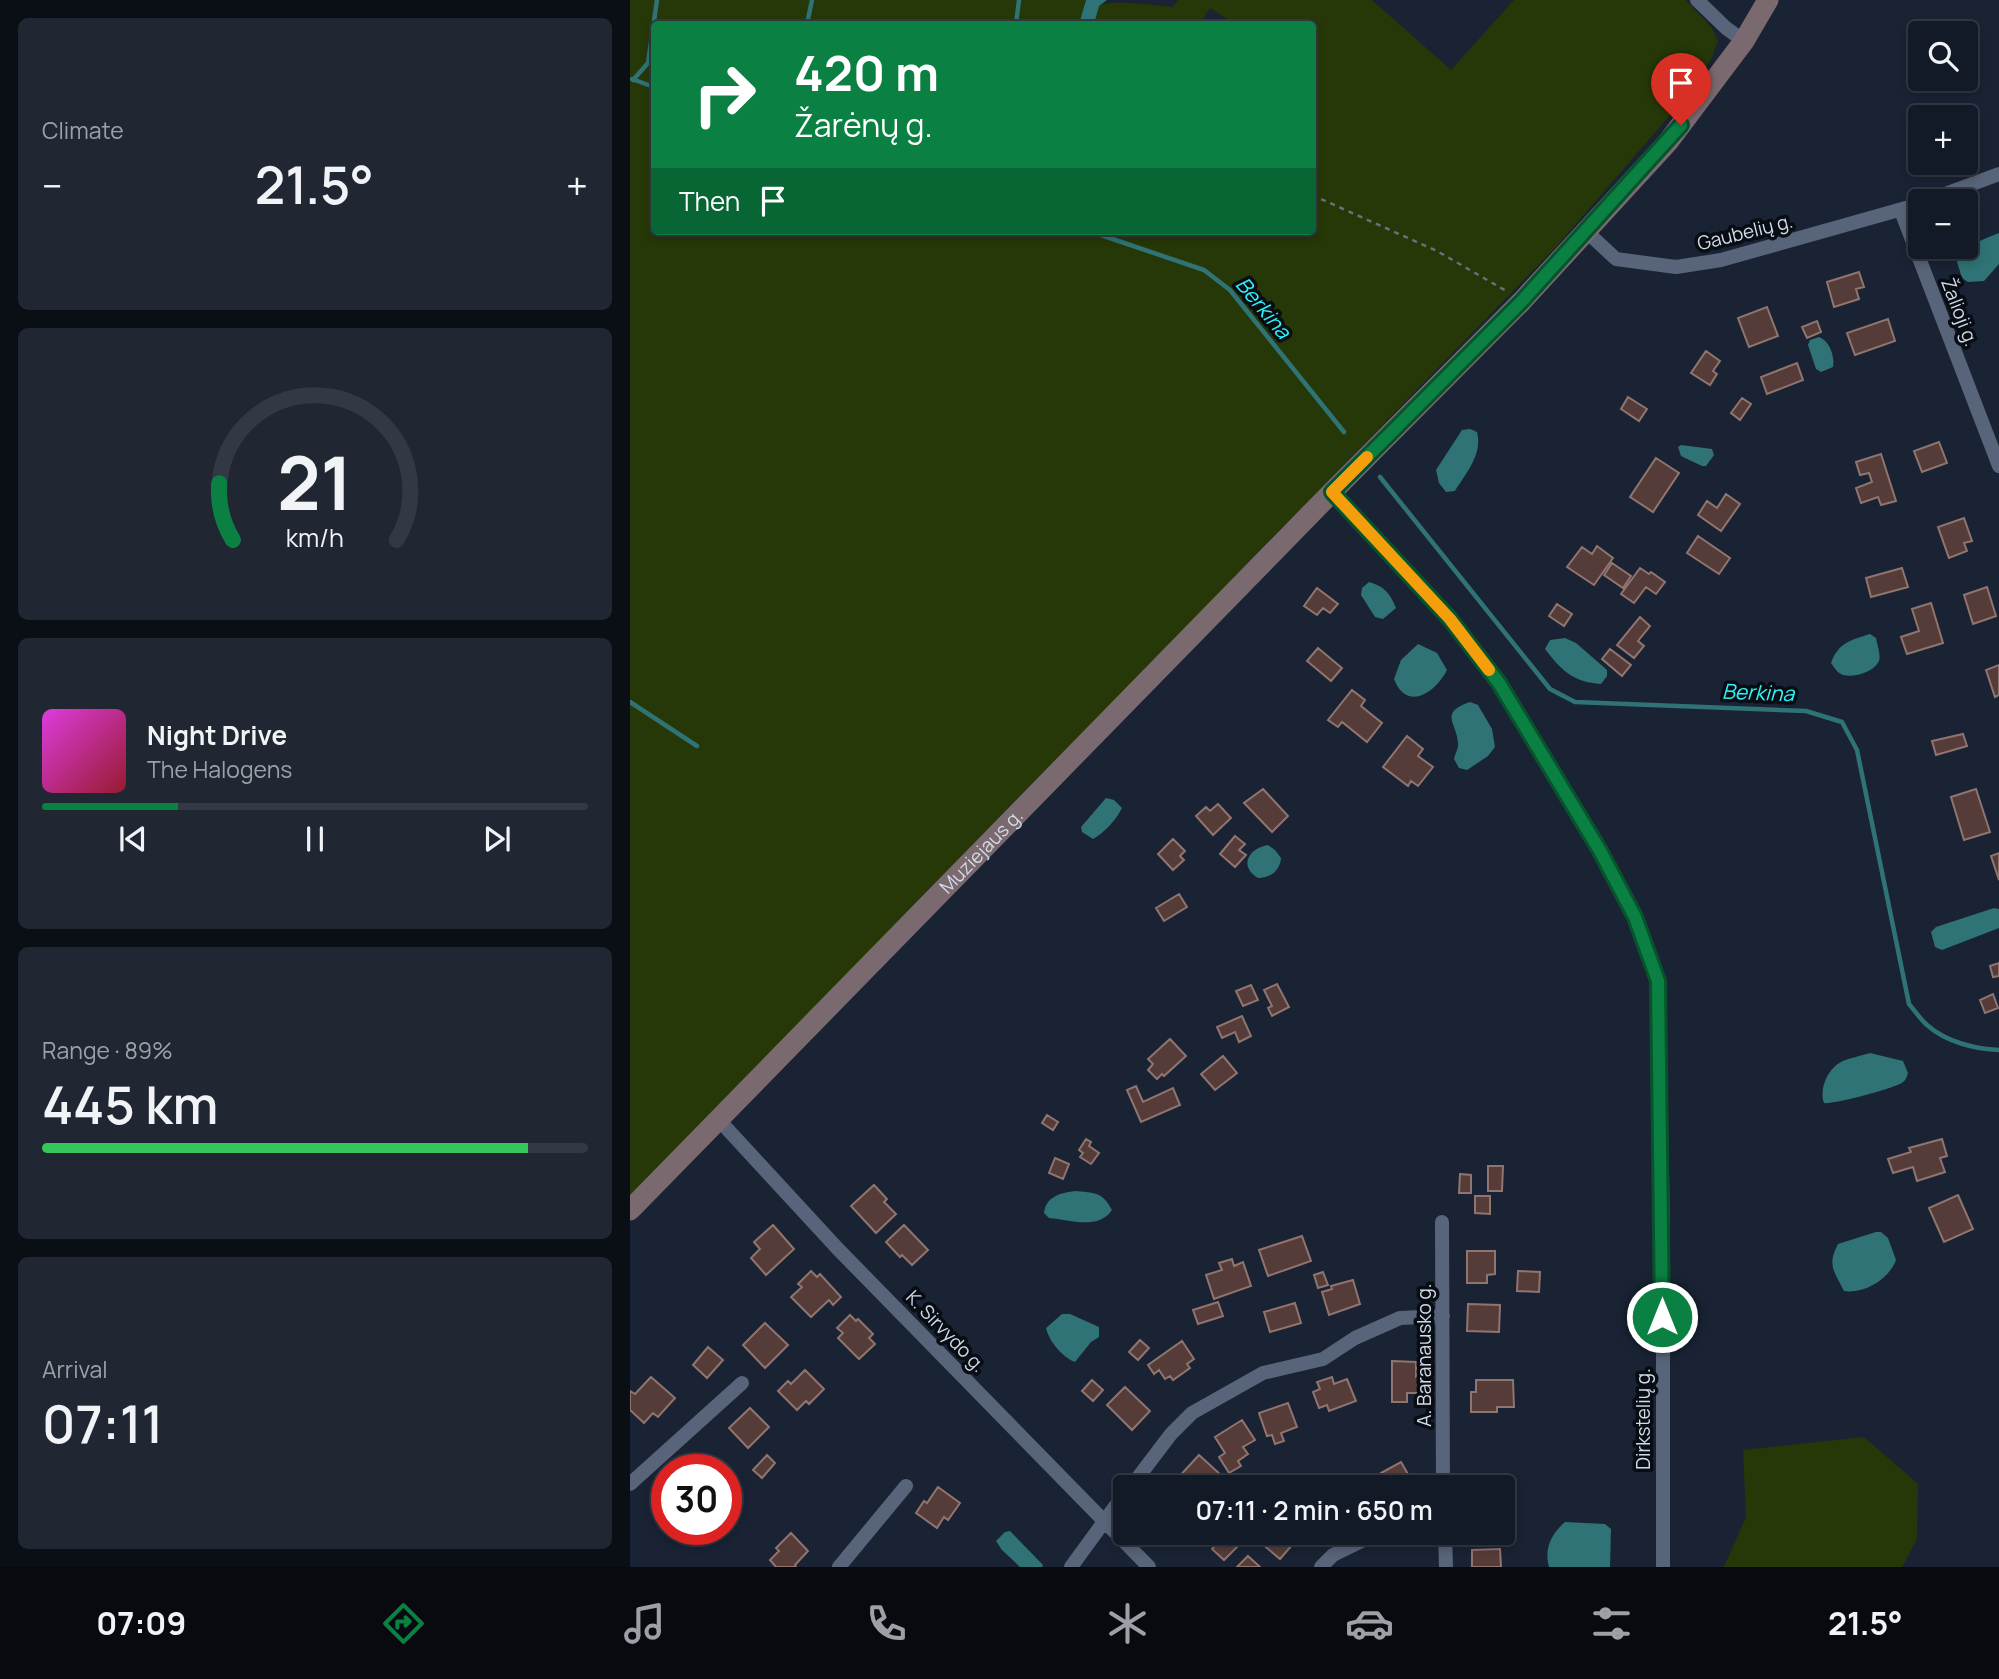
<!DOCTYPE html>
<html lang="en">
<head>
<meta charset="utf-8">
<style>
	body { margin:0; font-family:Manrope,sans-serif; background:#202733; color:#f1f3f6; height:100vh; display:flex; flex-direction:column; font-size:26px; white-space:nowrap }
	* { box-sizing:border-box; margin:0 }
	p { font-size:23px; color:#9da1a7 }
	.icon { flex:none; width:38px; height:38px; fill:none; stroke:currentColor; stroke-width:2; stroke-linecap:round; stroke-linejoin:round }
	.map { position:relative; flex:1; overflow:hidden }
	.side { display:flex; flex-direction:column; gap:18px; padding:18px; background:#0a0e15; width:630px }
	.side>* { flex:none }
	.guide { position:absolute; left:21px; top:21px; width:665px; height:214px; border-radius:7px; box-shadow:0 4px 10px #0003,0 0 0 2px #323844; background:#0b8043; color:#fff; overflow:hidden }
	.controls { position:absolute; left:1278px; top:21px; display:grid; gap:14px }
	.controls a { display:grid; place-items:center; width:70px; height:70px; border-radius:7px; background:#131a27; box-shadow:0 4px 10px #0003,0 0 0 2px #323844; font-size:35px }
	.speed { position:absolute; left:21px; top:1454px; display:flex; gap:14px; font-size:35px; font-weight:700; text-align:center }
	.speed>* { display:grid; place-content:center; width:91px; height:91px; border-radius:50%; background:#131a27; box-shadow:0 4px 10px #0003,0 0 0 2px #323844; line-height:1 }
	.speed .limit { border:10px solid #d22; background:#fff; color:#111 }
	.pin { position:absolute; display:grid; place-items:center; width:60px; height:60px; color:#fff; margin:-72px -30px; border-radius:50% 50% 50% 0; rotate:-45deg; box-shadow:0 0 7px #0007 }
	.pin .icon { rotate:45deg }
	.me { position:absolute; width:77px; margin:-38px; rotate:0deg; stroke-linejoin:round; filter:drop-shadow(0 0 5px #0008) }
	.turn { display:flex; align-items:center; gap:24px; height:147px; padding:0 28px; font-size:32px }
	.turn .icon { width:91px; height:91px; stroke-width:2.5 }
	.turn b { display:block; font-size:49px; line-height:60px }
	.then { display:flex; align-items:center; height:66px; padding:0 28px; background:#0003; gap:14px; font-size:26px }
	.big { font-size:52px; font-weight:600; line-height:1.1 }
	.side .tile { flex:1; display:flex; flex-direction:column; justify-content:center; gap:10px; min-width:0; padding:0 24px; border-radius:10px; background:#202733 }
	.side .dial { align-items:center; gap:0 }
	.dial svg { height:182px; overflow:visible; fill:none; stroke:#323844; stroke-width:7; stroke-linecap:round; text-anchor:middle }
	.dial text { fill:#f1f3f6; stroke:none }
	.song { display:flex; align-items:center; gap:21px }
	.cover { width:84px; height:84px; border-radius:10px; background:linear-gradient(135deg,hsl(300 70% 55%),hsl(350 70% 35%)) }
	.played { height:7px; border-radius:4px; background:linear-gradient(90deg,#0b8043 25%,#323844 25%) }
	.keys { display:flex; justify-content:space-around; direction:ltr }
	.heat { display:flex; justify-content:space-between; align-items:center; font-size:38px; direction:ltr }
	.charge { height:10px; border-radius:5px; background:linear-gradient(90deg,#34c759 89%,#323844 0) }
	.trip { position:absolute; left:483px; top:1475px; width:402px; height:70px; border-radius:7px; background:#131a27; box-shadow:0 4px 10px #0003,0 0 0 2px #323844; font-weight:600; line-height:70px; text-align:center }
	.menu { display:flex; height:112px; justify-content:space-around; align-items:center; background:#080a10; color:#9da1a7 }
	.menu .icon { width:49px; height:49px }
	.menu .active { color:#0b8043 }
	.menu b { font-size:32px; color:#f1f3f6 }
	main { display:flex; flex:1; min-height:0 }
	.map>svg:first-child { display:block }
	.green { fill:#263807 }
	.water { fill:#2f7376 }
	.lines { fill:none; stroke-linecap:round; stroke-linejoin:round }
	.stream { stroke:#2f7376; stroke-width:4.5 }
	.building { fill:#553c38; stroke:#90746f; stroke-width:2 }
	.path { stroke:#68707f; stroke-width:2.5; stroke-dasharray:5 5; stroke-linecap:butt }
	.minor { stroke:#586479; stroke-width:14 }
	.secondary { stroke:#7a6a70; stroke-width:21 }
	.route-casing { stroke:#07532c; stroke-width:18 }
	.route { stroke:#0b8043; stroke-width:12 }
	.slow { stroke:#f59e0b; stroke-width:12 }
	.labels { text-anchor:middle; stroke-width:7; stroke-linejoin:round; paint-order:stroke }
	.street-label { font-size:19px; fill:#d3dae6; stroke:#080d14 }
	.water-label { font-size:21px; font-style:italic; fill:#2ef4fa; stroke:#080d14 }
</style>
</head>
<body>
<main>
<section class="side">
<div class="tile"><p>Climate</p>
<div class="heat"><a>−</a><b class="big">21.5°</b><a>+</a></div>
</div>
<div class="tile dial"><svg viewBox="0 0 100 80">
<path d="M14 69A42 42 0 1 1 86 69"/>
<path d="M14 69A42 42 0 0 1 8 44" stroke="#0b8043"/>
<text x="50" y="56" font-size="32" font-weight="700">21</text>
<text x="50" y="72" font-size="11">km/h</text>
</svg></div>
<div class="tile">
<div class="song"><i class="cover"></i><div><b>Night Drive</b><p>The Halogens</p></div></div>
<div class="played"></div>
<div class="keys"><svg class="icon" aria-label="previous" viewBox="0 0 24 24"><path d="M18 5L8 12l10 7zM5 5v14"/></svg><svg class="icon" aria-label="pause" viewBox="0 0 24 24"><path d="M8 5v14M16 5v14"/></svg><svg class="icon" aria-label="next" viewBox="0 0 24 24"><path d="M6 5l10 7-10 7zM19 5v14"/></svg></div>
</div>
<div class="tile"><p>Range · 89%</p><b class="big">445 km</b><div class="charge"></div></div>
<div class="tile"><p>Arrival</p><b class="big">07:11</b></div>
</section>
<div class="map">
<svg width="1369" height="1567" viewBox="0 0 1369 1567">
	<rect width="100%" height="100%" fill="#192334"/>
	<path class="green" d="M0 0H456L449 24H24V231H682V24H605L580 8 570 24H464L469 5C490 0 520 5 543 7L548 0H742L821 70 884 0H1056L1082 28 1088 41 1081 59 1061 91 926 247 0 1197Z
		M1234 1437 1288 1484 1287 1539 1272 1567H1094L1116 1517 1113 1450Z"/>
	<path class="water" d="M456 0H477L469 6 464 24H449Z
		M1369 233V264L1354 281 1338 282 1332 278 1327 262C1337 245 1351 240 1369 233Z
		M1189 337C1200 341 1205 357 1203 367L1191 372 1186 369 1178 345 1180 340Z
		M840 429 847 432C853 454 836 473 825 491L816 492 809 483 806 470 832 430Z
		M1051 445 1082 449 1084 455 1076 466H1072L1051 456 1048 447Z
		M739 582C754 586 760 593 766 608L753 619 745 617 731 595 732 588Z
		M1240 634 1246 638C1247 644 1251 655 1249 661 1244 672 1224 678 1213 675 1207 673 1204 667 1201 663 1208 643 1221 640 1240 634Z
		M935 638 946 643 977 670V676L971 684C943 682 932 671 915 649L920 640Z
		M788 644 807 653 817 670C805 693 777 712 764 679L771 660Z
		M840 702 848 705 862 729 865 747 858 756 837 770 829 768 824 759C825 754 829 747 828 743 827 723 808 713 840 702Z
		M476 798 484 800 492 808C486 820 475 832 463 839L452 832 451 827Z
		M638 845 645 850 651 858C650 871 640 878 628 878 608 866 619 848 638 845Z
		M1364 908 1369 909V928L1312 950 1305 947 1301 932 1306 927Z
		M1240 1053 1273 1061 1278 1073C1277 1076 1276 1080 1273 1082 1267 1088 1201 1105 1194 1103 1189 1090 1197 1069 1211 1062 1219 1058 1231 1056 1240 1053Z
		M445 1191C464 1193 472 1191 482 1210 469 1230 440 1220 419 1218L414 1213C416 1196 431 1193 445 1191Z
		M1246 1232H1251L1258 1238 1266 1260C1259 1279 1235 1294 1214 1291 1204 1271 1197 1265 1208 1244Z
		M432 1314H440L469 1327V1337L461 1342 445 1362C432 1357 419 1341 416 1328Z
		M935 1522 975 1524 981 1529 980 1567H919C914 1549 921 1534 935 1522Z
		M380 1531 413 1565 412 1567H390L372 1550 366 1541 375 1532Z"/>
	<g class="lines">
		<path class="stream" d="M177 24 182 0
			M386 24 389 0
			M2 79 24 87
			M3 80 18 63 27 0
			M459 231 574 270 600 290 714 432
			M750 477 920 689 945 702 1176 711 1212 722 1227 750 1279 1004C1285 1011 1290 1019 1297 1025 1316 1042 1345 1049 1369 1050
			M0 702 67 746"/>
	</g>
	<path class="building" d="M1229 272 1234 287 1226 289 1229 299 1204 307 1197 282Z
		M1137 307 1148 336 1119 347 1108 318Z
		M1258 319 1265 341 1225 355 1217 333Z
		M1187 321 1191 332 1177 338 1172 327Z
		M1076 351 1090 361 1083 371 1087 374 1080 385 1061 373Z
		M1167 363 1173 380 1137 394 1131 377Z
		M998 397 1017 409 1009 421 991 409Z
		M1112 398 1121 404 1110 420 1101 413Z
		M1309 442 1317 463 1292 472 1284 451Z
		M1251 454 1266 501 1251 505 1248 497 1231 503 1226 488 1242 482 1239 473 1230 475 1226 462Z
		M1026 458 1049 473 1023 512 1000 497Z
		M1096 494 1110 504 1091 531 1068 515 1077 501 1087 508Z
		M1334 518 1342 541 1334 543 1337 551 1319 558 1308 527Z
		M1068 536 1100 558 1089 574 1057 553Z
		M967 546 983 558 964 585 937 567 952 547 962 554Z
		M982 563 1001 576 993 588 974 575Z
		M1010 568 1019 574 1021 572 1035 582 1026 594 1016 587 1004 603 991 594Z
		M1272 568 1278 587 1241 597 1236 578Z
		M1357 587 1366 616 1343 624 1334 595Z
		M687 588 708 604 700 613 693 608 687 615 674 606Z
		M1301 603 1313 643 1277 654 1271 637 1289 631 1282 609Z
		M927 604 942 614 934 626 919 616Z
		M1010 617 1020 626 1008 641 1014 646 1004 658 987 645Z
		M688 648 712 668 701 681 677 661Z
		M980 649 1001 665 992 676 972 659Z
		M1369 665V695L1365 697 1356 670Z
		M722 690 735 700 731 706 752 723 737 742 712 722 708 727 698 720Z
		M1333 734 1337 746 1306 755 1302 741Z
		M777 736 793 749 788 756 803 767 788 786 781 781 778 786 753 767Z
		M633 789 658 816 642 832 614 803Z
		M1346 789 1360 832 1334 840 1321 797Z
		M588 804 601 818 583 835 566 816 576 807 580 811Z
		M605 836 615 844 609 850 616 855 605 867 590 854Z
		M543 839 555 851 550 856 554 860 543 870 528 854Z
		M1369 853V880L1361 856Z
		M549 894 557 907 534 921 526 908Z
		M1369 963V976L1363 977 1360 966Z
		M647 984 659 1007 642 1016 638 1008 642 1006 634 990Z
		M621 985 628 1000 613 1006 606 991Z
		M1363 994 1368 1008 1355 1013 1350 1000Z
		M612 1016 621 1036 609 1042 605 1032 592 1038 587 1027Z
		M540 1039 556 1056 534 1076 532 1074 527 1079 518 1070 523 1064 518 1059Z
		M593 1056 607 1073 585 1090 571 1074Z
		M506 1086 513 1102 543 1088 550 1105 511 1122 497 1090Z
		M417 1115 428 1122 423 1130 412 1123Z
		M456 1139 461 1142 459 1146 469 1153 461 1164 450 1157 453 1153 449 1150Z
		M1312 1139 1317 1156 1310 1158 1315 1172 1287 1181 1283 1167 1263 1173 1258 1159 1281 1152 1279 1148Z
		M425 1158 439 1164 433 1179 419 1173Z
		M858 1166H873L872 1191H858Z
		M830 1174 841 1175V1193H829Z
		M244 1185 257 1199 254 1202 266 1214 246 1233 221 1206Z
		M1328 1195 1343 1229 1314 1242 1299 1208Z
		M845 1196H860V1214L845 1213Z
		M143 1225 164 1249 136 1275 121 1258 130 1249 124 1242Z
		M274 1225 298 1250 282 1265 272 1255 270 1257 256 1242Z
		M672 1236 681 1261 638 1276 629 1250Z
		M837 1251H865V1274L857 1275V1283H837Z
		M602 1259 604 1266 613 1262 621 1286 584 1299 576 1275 592 1270 589 1263Z
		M181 1271 187 1277 190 1274 211 1297 203 1305 199 1300 181 1317 161 1297 172 1287 168 1284Z
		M888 1271 910 1272 909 1292 887 1291Z
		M693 1272 698 1285 688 1288 684 1275Z
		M723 1280 730 1304 699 1315 692 1292 702 1289 701 1286Z
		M588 1302 593 1316 568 1324 563 1310Z
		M665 1303 671 1323 640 1332 634 1312Z
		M838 1304 870 1305 869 1332 837 1331Z
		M220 1315 226 1321 228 1319 243 1334 239 1338 245 1344 229 1359 208 1338 213 1333 207 1328Z
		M135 1323 158 1345 135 1368 113 1345Z
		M510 1340 519 1348 508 1360 499 1352Z
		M552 1341 564 1359 557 1364 560 1368 543 1380 540 1376 535 1379 529 1370 524 1374 518 1365Z
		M78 1347 93 1360 77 1378 63 1365Z
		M762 1361 786 1362V1377H793V1393H777V1402H762Z
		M175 1370 194 1389 179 1404 176 1401 167 1410 148 1391 158 1381 161 1384Z
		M21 1377 45 1398 28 1417 23 1413 14 1423 0 1410V1391L5 1394Z
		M702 1377 704 1384 717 1379 726 1401 699 1411 697 1405 689 1408 683 1392 690 1389 687 1382Z
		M462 1380 473 1390 463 1401 452 1391Z
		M846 1380H883L884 1407H867V1412H841V1392H846Z
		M495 1387 520 1411 502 1430 477 1405Z
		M658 1403 667 1427 651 1433 654 1441 645 1444 642 1435 637 1436 629 1413Z
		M120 1408 139 1427 118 1448 99 1428Z
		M612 1420 625 1440 613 1447 618 1454 608 1461 611 1466 599 1473 589 1457 595 1453 585 1437Z
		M137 1455 145 1463 132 1478 123 1470Z
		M569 1455 591 1475 579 1488H553L546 1480Z
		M771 1462 783 1483 775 1488H742L755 1480 751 1473Z
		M308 1487 330 1503 318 1520 314 1517 307 1528 286 1513 294 1501 297 1503Z
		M161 1533 178 1551 165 1565 166 1567H146L140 1560 149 1551 146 1548Z
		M596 1533 609 1545 594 1560 582 1549Z
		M639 1533H662L668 1538 650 1559 631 1543Z
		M870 1549 871 1567H842V1550Z
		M618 1556 630 1567H607Z"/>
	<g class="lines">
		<path class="path" d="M682 195 807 251 878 292"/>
		<path class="minor" d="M1067 0 1096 28 1114 41
			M1296 201 1369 174
			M1271 211 1369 466
			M956 231 986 259 1046 267 1091 260 1290 204
			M702 492 820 619 869 683 969 849 1005 917 1028 981 1033 1221V1567
			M89 1120 207 1248 519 1567
			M812 1222 813 1488
			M0 1484 112 1383
			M500 1488 541 1434 562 1413 633 1373 693 1359 725 1338 770 1318 813 1316
			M815 1533 816 1567
			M209 1567 276 1486
			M441 1567 495 1493
			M691 1567 703 1555 748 1533"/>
		<path class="secondary" id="s1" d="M0 1210 702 492 892 301 1038 142 1114 41 1138 0"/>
	</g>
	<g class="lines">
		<g class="route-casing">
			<path id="route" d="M1032 1317 1028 981 1005 917 969 849 869 683 820 619 702 492 892 301 1051 125"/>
		</g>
		<use href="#route" class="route"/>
		<path class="slow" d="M737 457 702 492 820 619 859 670"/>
	</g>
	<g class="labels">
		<g class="street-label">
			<text transform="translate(1115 232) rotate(-14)" y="7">Gaubelių g.</text>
			<text transform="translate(1330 312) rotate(69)" y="7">Žalioji g.</text>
			<text dy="7" stroke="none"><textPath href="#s1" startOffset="502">Muziejaus g.</textPath></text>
			<text transform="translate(316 1331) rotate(46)" y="7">K. Sirvydo g.</text>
			<text transform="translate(794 1355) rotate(-90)" y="7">A. Baranausko g.</text>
			<text transform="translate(1013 1419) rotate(-90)" y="7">Dirkstelių g.</text>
		</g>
		<g class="water-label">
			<text transform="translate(633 308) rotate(50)" y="7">Berkina</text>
			<text transform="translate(1128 693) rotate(2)" y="7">Berkina</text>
		</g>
	</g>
</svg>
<div class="controls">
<a><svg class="icon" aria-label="search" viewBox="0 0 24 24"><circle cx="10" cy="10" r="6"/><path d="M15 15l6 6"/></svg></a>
<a>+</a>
<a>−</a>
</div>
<div class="speed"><div class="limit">30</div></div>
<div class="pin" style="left:1051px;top:125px;background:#d93025"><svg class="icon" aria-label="arrive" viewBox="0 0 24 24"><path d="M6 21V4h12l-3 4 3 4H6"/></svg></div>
<svg class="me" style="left:1032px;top:1317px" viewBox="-20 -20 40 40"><circle r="17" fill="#0b8043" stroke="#fff" stroke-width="3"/><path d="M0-11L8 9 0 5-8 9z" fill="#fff"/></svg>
<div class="trip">07:11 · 2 min · 650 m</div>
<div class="guide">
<div class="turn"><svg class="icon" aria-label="right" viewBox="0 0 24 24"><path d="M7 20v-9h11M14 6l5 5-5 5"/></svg><div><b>420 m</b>Žarėnų g.</div></div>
<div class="then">Then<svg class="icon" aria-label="arrive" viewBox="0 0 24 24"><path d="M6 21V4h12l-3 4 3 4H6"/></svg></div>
</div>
</div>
</main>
<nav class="menu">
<b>07:09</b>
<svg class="icon active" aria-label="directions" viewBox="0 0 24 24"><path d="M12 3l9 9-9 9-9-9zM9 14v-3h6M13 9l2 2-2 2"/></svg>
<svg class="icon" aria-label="music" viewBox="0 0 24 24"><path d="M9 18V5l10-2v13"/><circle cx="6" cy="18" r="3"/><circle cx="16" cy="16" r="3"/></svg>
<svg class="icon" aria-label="phone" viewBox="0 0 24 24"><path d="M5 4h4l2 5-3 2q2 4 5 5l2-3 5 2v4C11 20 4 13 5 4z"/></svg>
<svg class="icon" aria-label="climate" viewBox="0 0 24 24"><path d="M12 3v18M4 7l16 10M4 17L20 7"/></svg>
<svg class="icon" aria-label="car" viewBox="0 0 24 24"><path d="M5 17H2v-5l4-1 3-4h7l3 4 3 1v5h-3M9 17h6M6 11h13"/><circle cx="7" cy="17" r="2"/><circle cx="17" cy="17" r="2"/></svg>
<svg class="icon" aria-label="filters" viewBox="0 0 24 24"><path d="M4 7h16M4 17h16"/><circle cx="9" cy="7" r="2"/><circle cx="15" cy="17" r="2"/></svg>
<b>21.5°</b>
</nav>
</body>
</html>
